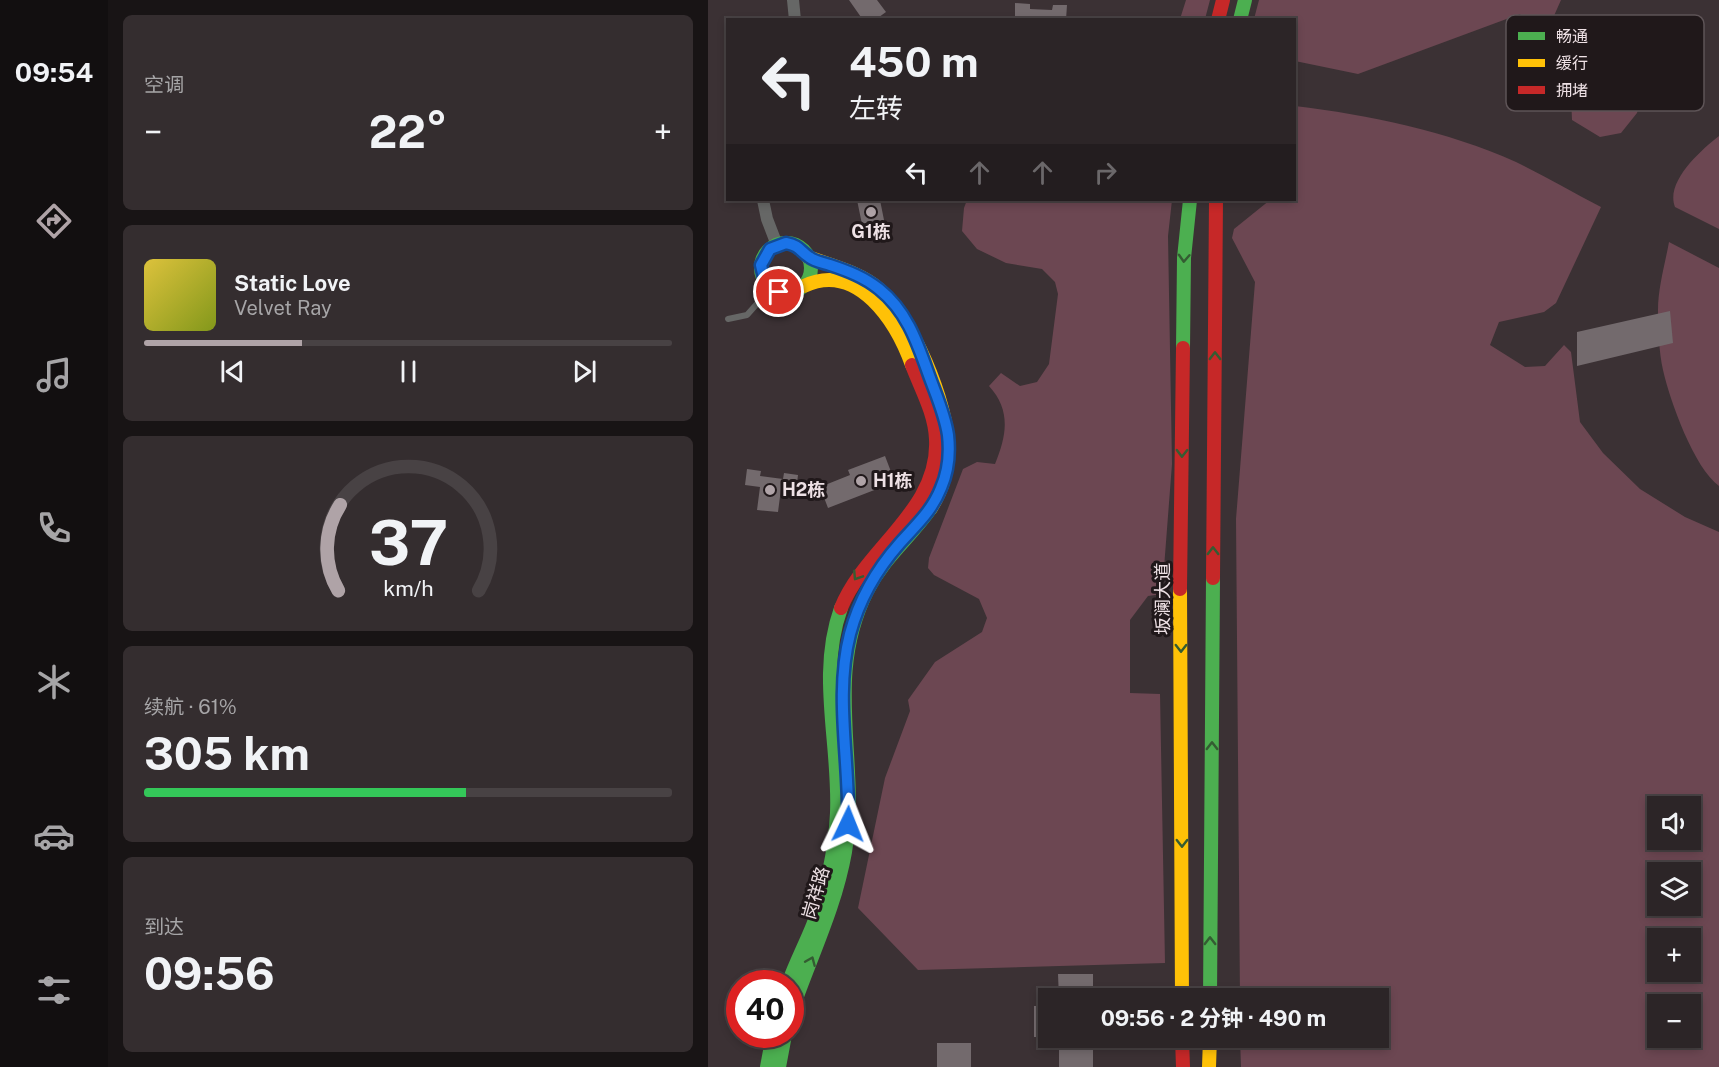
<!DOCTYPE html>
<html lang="zh">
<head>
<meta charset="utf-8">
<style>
	body { margin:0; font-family:"Public Sans","Noto Sans SC",sans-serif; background:#342d2f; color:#f1f3f6; height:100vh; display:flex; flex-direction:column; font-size:22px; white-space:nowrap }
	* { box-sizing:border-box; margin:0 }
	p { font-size:20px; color:#a6a5a7 }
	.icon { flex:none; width:33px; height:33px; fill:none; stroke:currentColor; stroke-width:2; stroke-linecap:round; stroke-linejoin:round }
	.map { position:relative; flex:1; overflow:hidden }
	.details { display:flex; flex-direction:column; gap:15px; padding:15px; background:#181415; width:600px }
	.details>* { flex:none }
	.hud { position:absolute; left:18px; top:18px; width:570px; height:183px; border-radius:0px; box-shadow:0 3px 9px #0003,0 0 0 2px #484244; background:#2c2527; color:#f1f3f6; overflow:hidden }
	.fabs { position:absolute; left:939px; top:796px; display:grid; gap:12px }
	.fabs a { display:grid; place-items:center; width:54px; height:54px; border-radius:0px; background:#2c2527; box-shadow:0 3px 9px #0003,0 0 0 2px #484244; font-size:30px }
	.speed { position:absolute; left:18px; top:970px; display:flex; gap:12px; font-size:30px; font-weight:700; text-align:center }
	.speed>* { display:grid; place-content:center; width:78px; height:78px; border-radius:50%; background:#2c2527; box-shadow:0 3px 9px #0003,0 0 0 2px #484244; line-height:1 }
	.speed .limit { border:9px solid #d22; background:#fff; color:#111 }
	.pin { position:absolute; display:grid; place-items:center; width:51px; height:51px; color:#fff; margin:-26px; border:3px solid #fff; border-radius:50%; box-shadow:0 2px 6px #0007 }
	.me { position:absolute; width:66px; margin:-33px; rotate:2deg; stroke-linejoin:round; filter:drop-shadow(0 0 4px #0008) }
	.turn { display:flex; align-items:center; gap:21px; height:126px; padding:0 24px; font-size:27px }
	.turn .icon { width:78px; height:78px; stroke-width:2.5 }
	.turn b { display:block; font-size:42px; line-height:51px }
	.lanes { display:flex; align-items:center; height:57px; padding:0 24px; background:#0003; justify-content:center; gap:30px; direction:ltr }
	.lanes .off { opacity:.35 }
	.big { font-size:45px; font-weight:700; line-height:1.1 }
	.details .card { flex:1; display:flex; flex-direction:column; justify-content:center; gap:9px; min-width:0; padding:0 21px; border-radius:9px; background:#342d2f }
	.details .dial { align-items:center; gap:0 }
	.dial svg { height:156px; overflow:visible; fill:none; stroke:#484244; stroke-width:7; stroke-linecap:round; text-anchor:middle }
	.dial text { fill:#f1f3f6; stroke:none }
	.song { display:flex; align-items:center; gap:18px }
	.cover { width:72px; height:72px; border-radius:9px; background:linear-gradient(135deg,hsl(50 70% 55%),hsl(70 70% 35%)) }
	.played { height:6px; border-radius:3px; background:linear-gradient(90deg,#afa3a7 30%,#484244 30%) }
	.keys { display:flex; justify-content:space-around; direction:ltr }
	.heat { display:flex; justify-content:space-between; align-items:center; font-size:33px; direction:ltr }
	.charge { height:9px; border-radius:4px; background:linear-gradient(90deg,#34c759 61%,#484244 0) }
	.trip { position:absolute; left:330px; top:988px; width:351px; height:60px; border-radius:0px; background:#2c2527; box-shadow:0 3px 9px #0003,0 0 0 2px #484244; font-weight:700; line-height:60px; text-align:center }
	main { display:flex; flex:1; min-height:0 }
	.menu { display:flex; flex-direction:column; width:108px; justify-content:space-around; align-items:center; background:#120f10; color:#a6a5a7 }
	.menu .icon { width:42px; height:42px }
	.menu .active { color:#afa3a7 }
	.menu b { font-size:27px; color:#f1f3f6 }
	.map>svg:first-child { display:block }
	.green { fill:#6c4752; fill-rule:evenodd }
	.building { fill:#736a6d }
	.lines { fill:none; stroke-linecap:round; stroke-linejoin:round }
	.lane { stroke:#666766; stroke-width:6 }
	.street { stroke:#666766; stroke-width:12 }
	.fast { stroke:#4caf50; stroke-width:14 }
	.slow { stroke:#ffc107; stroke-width:14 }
	.jam { stroke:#c62828; stroke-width:14 }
	.oneway { stroke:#345c32 }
	.route-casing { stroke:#114b97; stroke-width:15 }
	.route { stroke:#1a73e8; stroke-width:10 }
	.poi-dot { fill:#afa3a7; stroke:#20181a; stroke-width:2 }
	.labels { text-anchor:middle; stroke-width:6; stroke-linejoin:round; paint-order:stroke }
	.poi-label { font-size:18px; font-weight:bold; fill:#eee1e5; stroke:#20181a; text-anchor:start }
	.street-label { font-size:18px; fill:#eee1e5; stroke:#20181a }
	.key { fill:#20181a; stroke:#5e5457; stroke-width:1.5 }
	.key-label { font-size:16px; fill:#eee1e5 }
</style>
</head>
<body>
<main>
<nav class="menu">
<b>09:54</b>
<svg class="icon active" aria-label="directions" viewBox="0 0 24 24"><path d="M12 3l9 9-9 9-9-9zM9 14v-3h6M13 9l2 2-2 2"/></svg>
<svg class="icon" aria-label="music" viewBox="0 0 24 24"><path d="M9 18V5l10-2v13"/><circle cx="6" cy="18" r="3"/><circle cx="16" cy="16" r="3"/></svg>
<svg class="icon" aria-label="phone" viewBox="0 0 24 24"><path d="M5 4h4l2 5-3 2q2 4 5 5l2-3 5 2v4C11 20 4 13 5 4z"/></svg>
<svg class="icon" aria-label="climate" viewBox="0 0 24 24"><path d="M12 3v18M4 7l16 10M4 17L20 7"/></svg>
<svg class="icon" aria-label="car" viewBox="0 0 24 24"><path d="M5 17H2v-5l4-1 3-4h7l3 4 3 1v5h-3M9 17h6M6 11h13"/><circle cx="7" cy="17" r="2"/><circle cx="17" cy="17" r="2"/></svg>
<svg class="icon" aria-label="filters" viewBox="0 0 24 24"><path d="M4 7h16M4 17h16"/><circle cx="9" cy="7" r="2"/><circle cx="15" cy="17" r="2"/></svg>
</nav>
<section class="details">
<div class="card"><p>空调</p>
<div class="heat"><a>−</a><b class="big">22°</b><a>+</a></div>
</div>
<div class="card">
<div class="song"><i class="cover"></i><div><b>Static Love</b><p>Velvet Ray</p></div></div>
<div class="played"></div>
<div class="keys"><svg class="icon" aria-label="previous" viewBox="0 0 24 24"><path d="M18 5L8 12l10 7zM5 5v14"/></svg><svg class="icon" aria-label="pause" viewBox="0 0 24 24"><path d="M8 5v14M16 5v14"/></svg><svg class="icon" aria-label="next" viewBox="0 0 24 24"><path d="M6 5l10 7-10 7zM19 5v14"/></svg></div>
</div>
<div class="card dial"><svg viewBox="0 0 100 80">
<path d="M14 69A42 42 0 1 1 86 69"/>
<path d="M14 69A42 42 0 0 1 15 25" stroke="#afa3a7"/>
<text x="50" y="56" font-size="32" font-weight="700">37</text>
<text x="50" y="72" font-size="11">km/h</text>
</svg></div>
<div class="card"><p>续航 · 61%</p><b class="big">305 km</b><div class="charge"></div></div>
<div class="card"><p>到达</p><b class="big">09:56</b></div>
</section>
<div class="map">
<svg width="1011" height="1067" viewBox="0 0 1011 1067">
	<rect width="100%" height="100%" fill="#3b3134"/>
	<path class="green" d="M478 0H502L497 19H472Z
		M551 0H853L841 27 845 42 868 43 889 36 908 42 928 67 935 92 929 113 913 133 892 137 864 120 863 96 842 54 812 14 650 74 587 61 586 20 546 19Z
		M587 106C661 115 739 131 808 162 837 176 864 192 893 207L848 303 836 312 791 322 782 345 817 367 837 366 856 345 863 352 872 422 895 453 932 489 977 517 1011 532V1067H533L532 1038H670V999H532L528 519 547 282 524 238 526 229 562 200H586ZM950 807H982V840H950ZM950 873H982V906H950ZM950 939H982V972H950ZM950 1005H982V1038H950Z
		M1011 136V229L967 207C957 182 993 150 1011 136Z
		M259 200H464L460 236 464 464 454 594 440 596 422 620V693L452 694 457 963 210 970 150 908 177 778 202 711 200 700 227 662 274 632 279 618 271 599 226 575 220 568 221 558 255 469 269 462 287 464C299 435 303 410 281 386L293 373 312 386 329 382 341 364 350 294 347 282 334 269 298 263 269 249 254 231 256 208Z
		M961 242 1011 268V486C986 468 962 401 955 370 951 352 950 329 950 310 950 288 957 264 961 242Z"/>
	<path class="building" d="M141 0H169L178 12 167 20H155Z
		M307 3 322 4V9L344 10 345 5H359L358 20H307Z
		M149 200H172L177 225 155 229Z
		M962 311 965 343 869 366V332Z
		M177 456 185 477 167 484 169 489 120 508 112 487 142 475 140 470Z
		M39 469 53 471 52 476 75 479 76 473 90 475 88 491 73 489 70 512 49 510 52 487 37 485Z
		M350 974H385V999H351Z
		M326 1006H340V1037H326Z
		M351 1038H385V1067H351Z
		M229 1043H263V1067H229Z"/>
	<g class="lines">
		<path class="lane" d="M20 319 39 315 63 288"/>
		<path class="street" d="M85 0 87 20
			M55 200 59 219 69 245"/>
		<path class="fast" d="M532 20 537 0
			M53 268a25 25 0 1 1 50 0a25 25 0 1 1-50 0Z
			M475 348 476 258 482 200
			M80 984C87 964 97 945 105 925 119 889 127 851 129 813 132 744 109 675 133 608
			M502 999 505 578
			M82 1016C100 962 127 909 137 852 152 761 115 679 159 591 177 556 202 538 223 508
			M59 1067 65 1035
			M71 1067 77 1035"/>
		<path class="slow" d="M100 257C124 266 151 272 171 289 204 317 240 404 240 447 241 469 234 490 223 508
			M96 286C150 260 189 323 204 365
			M472 589 474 999
			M501 1067 502 1038"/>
		<path class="jam" d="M510 20 515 0
			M505 578 508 200
			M472 589 475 348
			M133 608C157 548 232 510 228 439 227 413 213 389 204 365
			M474 1038 475 1067"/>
	</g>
	<defs><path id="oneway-chevron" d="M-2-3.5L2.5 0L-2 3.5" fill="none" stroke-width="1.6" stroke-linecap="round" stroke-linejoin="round" transform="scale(1.5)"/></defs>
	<g class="oneway">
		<use href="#oneway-chevron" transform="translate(476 258) rotate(93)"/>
		<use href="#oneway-chevron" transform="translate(507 356) rotate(-90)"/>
		<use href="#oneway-chevron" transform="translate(474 453) rotate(91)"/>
		<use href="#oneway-chevron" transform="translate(505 551) rotate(-90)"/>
		<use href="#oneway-chevron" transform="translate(149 576) rotate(123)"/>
		<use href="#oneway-chevron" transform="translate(473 648) rotate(90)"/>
		<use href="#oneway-chevron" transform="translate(504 746) rotate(-90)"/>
		<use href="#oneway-chevron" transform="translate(474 843) rotate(90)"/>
		<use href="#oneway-chevron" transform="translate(502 941) rotate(-90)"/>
		<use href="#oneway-chevron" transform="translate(103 961) rotate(-67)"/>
	</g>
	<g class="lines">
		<g class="route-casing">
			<path id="route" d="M71 292 57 282 53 265 62 249 78 243C92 246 91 250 101 257 106 261 116 263 122 265 140 271 156 277 171 289 200 312 210 345 222 378 229 397 237 415 240 435 242 453 240 472 233 488 224 511 208 525 192 543 169 569 151 600 142 634 126 696 142 761 140 824"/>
		</g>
		<use href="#route" class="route"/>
	</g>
	<g class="poi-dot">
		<circle cx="163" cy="212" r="6"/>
		<circle cx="153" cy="481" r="6"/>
		<circle cx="62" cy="490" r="6"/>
	</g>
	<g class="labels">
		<g class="poi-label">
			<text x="163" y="238" text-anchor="middle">G1栋</text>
			<text x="165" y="487">H1栋</text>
			<text x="74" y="496">H2栋</text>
		</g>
		<g class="street-label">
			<text transform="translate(455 599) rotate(-90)" y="6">坂澜大道</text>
			<text transform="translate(108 893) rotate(-74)" y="6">岗祥路</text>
		</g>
	</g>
	<rect x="798" y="15" width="198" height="96" rx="9" class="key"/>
	<rect x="810" y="32" width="27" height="8" fill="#4caf50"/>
	<rect x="810" y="59" width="27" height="8" fill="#ffc107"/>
	<rect x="810" y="86" width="27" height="8" fill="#c62828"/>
	<g class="key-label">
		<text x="848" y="42">畅通</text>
		<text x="848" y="69">缓行</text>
		<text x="848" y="96">拥堵</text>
	</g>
</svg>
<div class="fabs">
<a><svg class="icon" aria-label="sound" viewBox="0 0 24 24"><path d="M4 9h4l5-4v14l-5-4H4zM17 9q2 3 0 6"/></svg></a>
<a><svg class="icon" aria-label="layers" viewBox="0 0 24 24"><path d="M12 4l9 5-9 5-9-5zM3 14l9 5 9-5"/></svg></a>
<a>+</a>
<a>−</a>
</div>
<div class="speed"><div class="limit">40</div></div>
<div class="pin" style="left:71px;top:292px;background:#d93025"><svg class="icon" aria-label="arrive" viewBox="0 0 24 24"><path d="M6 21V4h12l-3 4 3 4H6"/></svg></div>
<svg class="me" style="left:140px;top:824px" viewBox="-20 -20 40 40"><path d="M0-17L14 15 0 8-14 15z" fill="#1a73e8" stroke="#fff" stroke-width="4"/></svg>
<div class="trip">09:56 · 2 分钟 · 490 m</div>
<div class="hud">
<div class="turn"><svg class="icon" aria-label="left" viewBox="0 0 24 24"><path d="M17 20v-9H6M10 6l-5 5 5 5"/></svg><div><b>450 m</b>左转</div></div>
<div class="lanes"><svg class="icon" aria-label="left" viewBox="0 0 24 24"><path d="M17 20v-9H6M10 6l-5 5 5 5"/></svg><svg class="icon off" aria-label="ahead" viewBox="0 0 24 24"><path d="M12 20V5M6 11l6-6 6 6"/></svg><svg class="icon off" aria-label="ahead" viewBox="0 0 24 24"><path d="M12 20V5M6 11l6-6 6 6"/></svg><svg class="icon off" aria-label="right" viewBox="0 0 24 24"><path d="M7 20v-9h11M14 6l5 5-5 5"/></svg></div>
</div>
</div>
</main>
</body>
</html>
